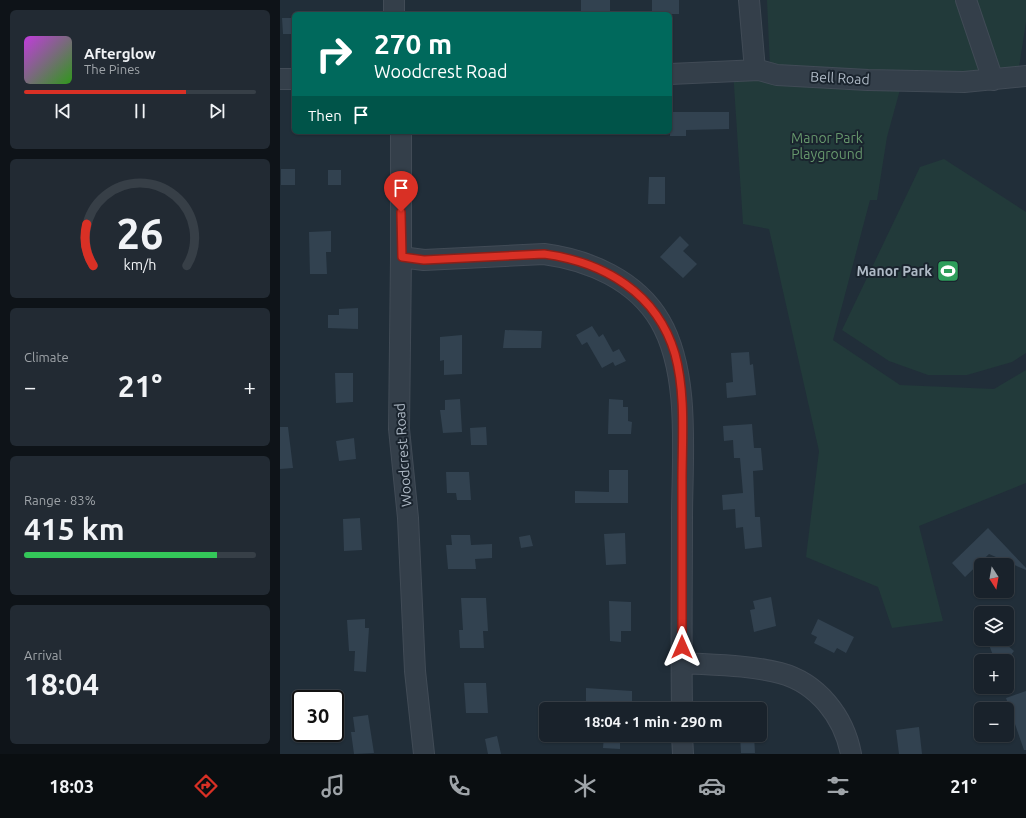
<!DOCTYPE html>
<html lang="en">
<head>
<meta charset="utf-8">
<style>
	body { margin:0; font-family:Ubuntu,sans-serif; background:#222a33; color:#f1f3f6; height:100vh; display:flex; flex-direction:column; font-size:15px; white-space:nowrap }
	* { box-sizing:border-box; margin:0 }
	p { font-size:13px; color:#9fa4a9 }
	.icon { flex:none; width:22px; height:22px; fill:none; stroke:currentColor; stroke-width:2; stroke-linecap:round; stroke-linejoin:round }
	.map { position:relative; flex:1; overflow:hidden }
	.side { display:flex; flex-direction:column; gap:10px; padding:10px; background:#0e1318; width:280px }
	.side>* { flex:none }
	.top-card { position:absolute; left:12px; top:12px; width:380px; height:122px; border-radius:6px; box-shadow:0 1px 3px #0004,0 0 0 1px #373f47; background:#00695c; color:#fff; overflow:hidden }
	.needle { width:26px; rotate:169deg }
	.tools { position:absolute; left:694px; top:558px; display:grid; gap:8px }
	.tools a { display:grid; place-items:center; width:40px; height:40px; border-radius:6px; background:#19222b; box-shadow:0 1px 3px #0004,0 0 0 1px #373f47; font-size:20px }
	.speed { position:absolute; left:12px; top:690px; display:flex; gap:8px; font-size:20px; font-weight:700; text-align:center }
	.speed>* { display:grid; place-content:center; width:52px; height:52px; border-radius:50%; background:#19222b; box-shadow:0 1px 3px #0004,0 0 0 1px #373f47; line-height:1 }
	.speed .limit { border:2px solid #111; border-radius:6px; background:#fff; color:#111 }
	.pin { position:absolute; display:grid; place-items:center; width:34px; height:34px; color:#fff; margin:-41px -17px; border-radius:50% 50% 50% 0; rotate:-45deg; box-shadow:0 0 4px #0007 }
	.pin .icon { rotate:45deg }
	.me { position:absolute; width:44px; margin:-22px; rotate:0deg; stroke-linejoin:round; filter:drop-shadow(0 0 3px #0008) }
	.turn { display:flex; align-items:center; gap:14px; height:84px; padding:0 16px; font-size:18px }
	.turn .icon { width:52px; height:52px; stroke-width:2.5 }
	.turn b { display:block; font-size:28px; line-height:34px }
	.then { display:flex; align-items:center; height:38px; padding:0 16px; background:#0003; gap:8px; font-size:15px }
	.big { font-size:30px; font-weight:600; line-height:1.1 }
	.side .tile { flex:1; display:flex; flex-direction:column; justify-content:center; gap:6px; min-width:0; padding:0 14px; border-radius:6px; background:#222a33 }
	.side .dial { align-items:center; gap:0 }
	.dial svg { height:104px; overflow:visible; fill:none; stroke:#373f47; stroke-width:7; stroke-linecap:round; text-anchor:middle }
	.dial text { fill:#f1f3f6; stroke:none }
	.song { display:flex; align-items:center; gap:12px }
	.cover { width:48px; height:48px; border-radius:6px; background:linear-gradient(135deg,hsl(290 70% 55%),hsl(110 70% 35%)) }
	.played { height:4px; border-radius:2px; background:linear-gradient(90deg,#d93025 70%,#373f47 70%) }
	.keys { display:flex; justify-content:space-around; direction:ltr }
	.heat { display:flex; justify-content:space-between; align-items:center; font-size:22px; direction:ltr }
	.charge { height:6px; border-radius:3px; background:linear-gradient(90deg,#34c759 83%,#373f47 0) }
	.trip { position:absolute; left:259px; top:702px; width:228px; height:40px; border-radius:6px; background:#19222b; box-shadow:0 1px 3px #0004,0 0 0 1px #373f47; font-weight:600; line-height:40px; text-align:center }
	.menu { display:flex; height:64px; justify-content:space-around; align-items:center; background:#0a0e11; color:#9fa4a9 }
	.menu .icon { width:28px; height:28px }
	.menu .selected { color:#d93025 }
	.menu b { font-size:18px; color:#f1f3f6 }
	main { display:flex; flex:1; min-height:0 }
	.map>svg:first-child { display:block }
	.green { fill:#223a3a }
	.building { fill:#324250 }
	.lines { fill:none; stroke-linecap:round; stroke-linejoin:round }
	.minor-casing { stroke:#414b56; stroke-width:22 }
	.minor { stroke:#343f4a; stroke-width:20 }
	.route-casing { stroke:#8d1f18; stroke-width:10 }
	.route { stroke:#d93025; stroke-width:7 }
	.labels { text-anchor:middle; stroke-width:4; stroke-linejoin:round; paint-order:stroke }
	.street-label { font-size:14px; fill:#afbac6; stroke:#1a242e }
	.park-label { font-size:14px; fill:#66976c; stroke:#1a242e }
	.poi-label { font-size:14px; font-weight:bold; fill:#afbac6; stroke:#1a242e; text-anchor:end }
</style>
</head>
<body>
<main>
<section class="side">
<div class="tile">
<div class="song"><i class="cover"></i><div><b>Afterglow</b><p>The Pines</p></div></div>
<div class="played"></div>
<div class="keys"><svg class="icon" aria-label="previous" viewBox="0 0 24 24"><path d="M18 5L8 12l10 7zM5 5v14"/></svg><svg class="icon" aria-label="pause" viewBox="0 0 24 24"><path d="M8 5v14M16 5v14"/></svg><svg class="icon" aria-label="next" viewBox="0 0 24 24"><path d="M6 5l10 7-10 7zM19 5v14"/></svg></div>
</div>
<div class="tile dial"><svg viewBox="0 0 100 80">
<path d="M14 69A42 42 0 1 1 86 69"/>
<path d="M14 69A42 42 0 0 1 9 37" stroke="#d93025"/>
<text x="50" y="56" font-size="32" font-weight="700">26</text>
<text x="50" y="72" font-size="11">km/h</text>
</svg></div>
<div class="tile"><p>Climate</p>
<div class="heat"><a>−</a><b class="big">21°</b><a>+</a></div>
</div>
<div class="tile"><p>Range · 83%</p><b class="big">415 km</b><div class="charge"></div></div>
<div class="tile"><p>Arrival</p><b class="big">18:04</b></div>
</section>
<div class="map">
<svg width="746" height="754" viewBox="0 0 746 754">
	<rect width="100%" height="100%" fill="#212e39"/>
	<path class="green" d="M487 0H746V22L738 74 621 86 607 137 597 200H590L553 340 620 385 714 389 746 370V483L639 526 663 621 612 628 598 587 526 557 539 451 489 229 463 224 453 70 490 68Z
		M664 159 746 212V353L732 362 687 375H648L609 361 562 330 640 167Z"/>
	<path class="building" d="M301 0H330V14L301 13Z
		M372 0H399V14H372Z
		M2 18H14V34H3Z
		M390 112H449V129L406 130V136H390Z
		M1 169H15V185H1Z
		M48 170H61V185H48Z
		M369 177H385V204H368Z
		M51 231V252H46L47 274H30L29 232Z
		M400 236 409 245 403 251 417 264 403 278 380 257Z
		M78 308V329L48 328V315H59V309Z
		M312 326 319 337 323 334 333 352 339 349 346 361 335 366 333 362 322 368 307 342 302 345 296 335Z
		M225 330 262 331 261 348H223Z
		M182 335V374L164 375V360L160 361V337Z
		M469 352 470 365 473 364 476 395 447 398 446 383 453 382 451 353Z
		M55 373H73V402L56 403Z
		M180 399 182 432 163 433 160 410H165V400Z
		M329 399 343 400V407H348V421L352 422 351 434H328Z
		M472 424 474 448H481L483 470 473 471 475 517H480L482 547 465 549 463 527 456 528 455 509 443 510 442 495 463 493 460 458H454L453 440 444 441 443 426Z
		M0 427H8L13 468 0 469Z
		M206 427 207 445H191L190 428Z
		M74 438 76 459 59 461 56 441Z
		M329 470H348V503H295V491L329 492Z
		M166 472H189L191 500H177L176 493H167Z
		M80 518 82 550 64 551 63 519Z
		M708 528 746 568V570L709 554 685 577 672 563Z
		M345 533 346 564 326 565 324 534Z
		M171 535H190L191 545 212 544V558L195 559 196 569H168L166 545H172Z
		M250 535 253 546 241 548 239 537Z
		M491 597 496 626 474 632 470 610 475 609 473 601Z
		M181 598H206L208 631H203L204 648H180L179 630H183Z
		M329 601 351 602V631H341V642L330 641Z
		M85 619V628H89L86 672 74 671 75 651H69L67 620Z
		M538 619 574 637 566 653 557 648 554 653 534 643 537 637 531 634Z
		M707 639H720L734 651 726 661H715Z
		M184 683H206L208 713H186Z
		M306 688 352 691V707H342V709H325V704H306Z
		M746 691V750H744L726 698Z
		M88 715 94 753 74 754 71 732H75L73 717Z
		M639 727 642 754H619L616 730Z
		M324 735H340V749L323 748Z
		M460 735H474L475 753H461Z
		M217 736 221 754H208L205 739Z"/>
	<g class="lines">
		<g class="minor-casing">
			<path id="minor" d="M469 0 475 70
				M686 0 713 80
				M114 14V0
				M390 74 479 70 497 75 588 80 684 82 746 76
				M0 79H14
				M121 132V257L119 429 128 518 135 671 144 754
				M121 257 144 260 264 254C309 260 356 280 380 321 411 374 402 458 402 518 402 582 401 645 402 709
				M402 663C434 665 469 665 500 673 538 683 564 717 571 754
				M402 735 403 754"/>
		</g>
		<use href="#minor" class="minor"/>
	</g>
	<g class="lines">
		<g class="route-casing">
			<path id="route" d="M121 212 122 257 144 260 264 254C324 262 377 293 395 354 406 394 402 440 402 481 402 536 402 592 402 647"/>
		</g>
		<use href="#route" class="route"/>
	</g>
	<defs>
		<g id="stadium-square" transform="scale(1.15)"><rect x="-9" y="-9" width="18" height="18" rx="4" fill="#2e9e5b" stroke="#1a242e"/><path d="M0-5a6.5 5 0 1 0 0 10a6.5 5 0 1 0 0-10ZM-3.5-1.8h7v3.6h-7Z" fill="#fff"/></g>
	</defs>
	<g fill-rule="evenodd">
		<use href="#stadium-square" x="668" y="271"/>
	</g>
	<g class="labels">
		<g class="street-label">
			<text transform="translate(560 78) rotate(3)" y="5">Bell Road</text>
			<text transform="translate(123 455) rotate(-94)" y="5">Woodcrest Road</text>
		</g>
		<g class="park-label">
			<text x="547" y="143">Manor Park<tspan x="547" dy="16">Playground</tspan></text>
		</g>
		<g class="poi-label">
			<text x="652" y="276">Manor Park</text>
		</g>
	</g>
</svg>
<div class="tools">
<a><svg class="needle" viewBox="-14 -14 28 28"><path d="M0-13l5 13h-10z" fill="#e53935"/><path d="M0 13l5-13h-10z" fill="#9fa4a9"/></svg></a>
<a><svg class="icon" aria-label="layers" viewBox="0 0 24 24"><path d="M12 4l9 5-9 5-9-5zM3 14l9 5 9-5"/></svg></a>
<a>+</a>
<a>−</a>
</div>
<div class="speed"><div class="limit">30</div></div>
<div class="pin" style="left:121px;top:212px;background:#d93025"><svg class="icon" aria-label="arrive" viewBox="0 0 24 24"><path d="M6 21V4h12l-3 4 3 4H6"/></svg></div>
<svg class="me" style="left:402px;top:647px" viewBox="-20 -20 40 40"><path d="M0-17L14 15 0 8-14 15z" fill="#d93025" stroke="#fff" stroke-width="4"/></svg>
<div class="trip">18:04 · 1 min · 290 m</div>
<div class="top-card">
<div class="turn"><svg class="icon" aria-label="right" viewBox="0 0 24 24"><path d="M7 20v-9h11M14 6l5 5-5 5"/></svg><div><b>270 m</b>Woodcrest Road</div></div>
<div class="then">Then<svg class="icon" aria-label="arrive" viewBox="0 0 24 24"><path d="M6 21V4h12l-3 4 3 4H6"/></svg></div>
</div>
</div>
</main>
<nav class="menu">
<b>18:03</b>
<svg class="icon selected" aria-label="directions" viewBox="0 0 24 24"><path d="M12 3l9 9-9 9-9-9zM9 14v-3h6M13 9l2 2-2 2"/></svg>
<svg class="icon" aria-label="music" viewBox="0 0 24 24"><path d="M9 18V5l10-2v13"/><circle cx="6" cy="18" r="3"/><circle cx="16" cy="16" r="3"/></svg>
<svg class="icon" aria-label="phone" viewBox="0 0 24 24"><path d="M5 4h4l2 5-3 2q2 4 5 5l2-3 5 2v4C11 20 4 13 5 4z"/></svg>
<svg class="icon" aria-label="climate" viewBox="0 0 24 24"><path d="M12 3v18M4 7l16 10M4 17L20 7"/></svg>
<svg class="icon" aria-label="car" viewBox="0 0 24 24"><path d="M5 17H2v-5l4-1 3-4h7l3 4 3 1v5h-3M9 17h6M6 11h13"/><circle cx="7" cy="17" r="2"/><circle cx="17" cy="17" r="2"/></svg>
<svg class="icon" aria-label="filters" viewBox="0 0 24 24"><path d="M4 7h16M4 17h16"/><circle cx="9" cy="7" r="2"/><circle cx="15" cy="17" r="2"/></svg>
<b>21°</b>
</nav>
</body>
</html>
